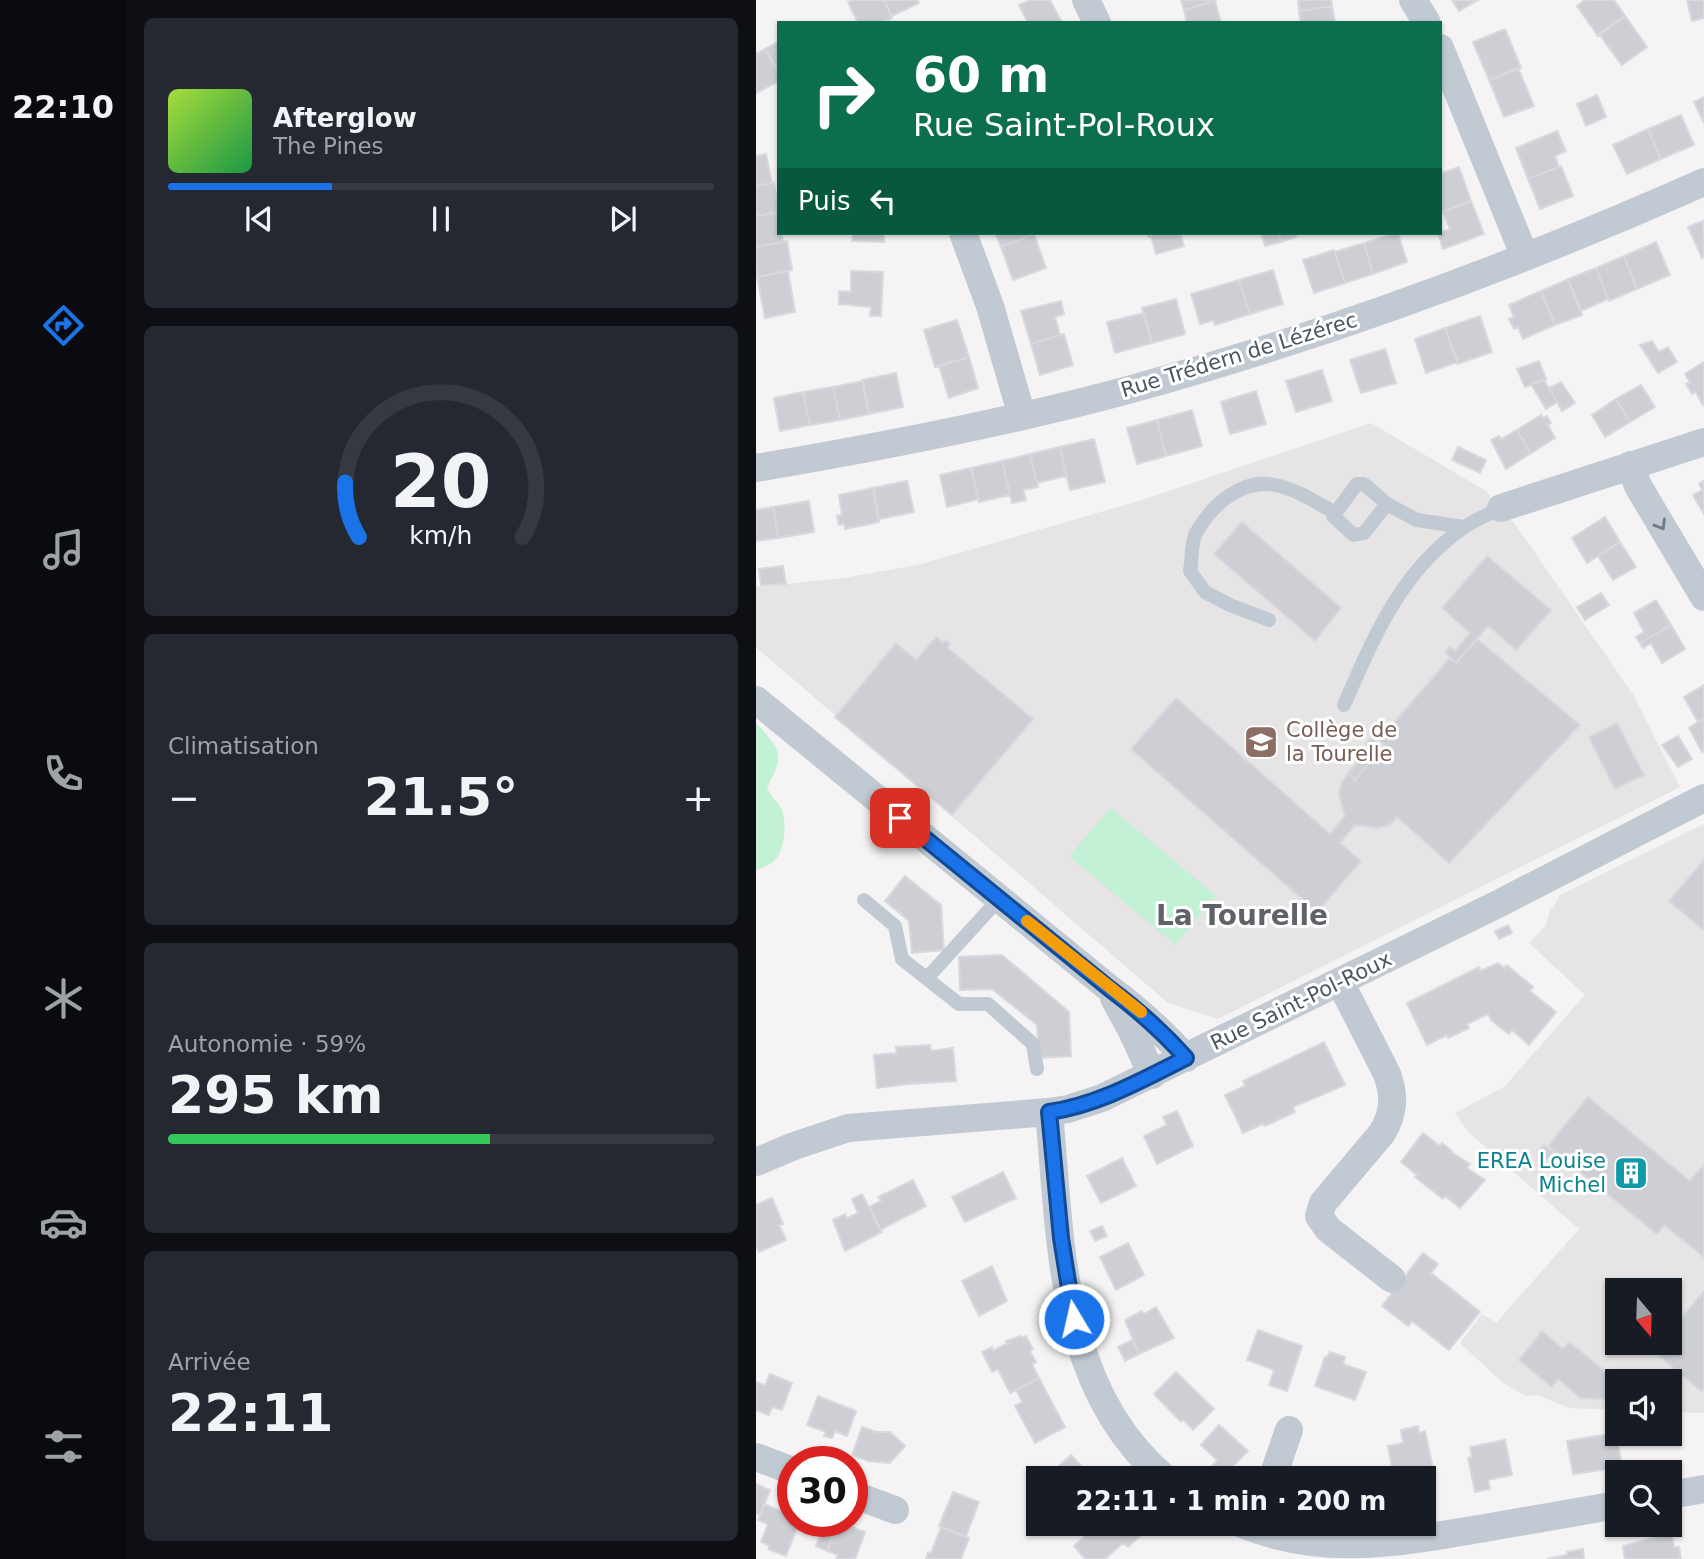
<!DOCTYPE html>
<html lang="fr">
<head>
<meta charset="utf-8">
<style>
	body { margin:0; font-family:"DejaVu Sans",sans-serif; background:#242831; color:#f1f3f6; height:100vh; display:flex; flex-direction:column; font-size:26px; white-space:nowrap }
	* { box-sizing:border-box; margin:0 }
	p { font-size:23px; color:#9ea1a6 }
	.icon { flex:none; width:38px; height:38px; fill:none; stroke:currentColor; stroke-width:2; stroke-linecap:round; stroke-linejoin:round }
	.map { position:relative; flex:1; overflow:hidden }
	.details { display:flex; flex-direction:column; gap:18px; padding:18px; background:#0d0f14; width:630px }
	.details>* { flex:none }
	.guide { position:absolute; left:21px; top:21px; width:665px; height:214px; border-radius:0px; box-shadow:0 2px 5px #0004; background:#0b6e4f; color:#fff; overflow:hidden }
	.needle { width:46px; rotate:161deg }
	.fabs { position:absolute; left:849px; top:1278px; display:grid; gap:14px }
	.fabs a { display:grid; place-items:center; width:77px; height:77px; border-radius:0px; background:#171b24; box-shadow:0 2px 5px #0004; font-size:35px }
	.speed { position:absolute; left:21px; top:1446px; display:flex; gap:14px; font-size:35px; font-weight:700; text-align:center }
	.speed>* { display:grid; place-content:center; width:91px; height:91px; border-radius:50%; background:#171b24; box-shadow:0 2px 5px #0004; line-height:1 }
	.speed .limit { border:10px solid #d22; background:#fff; color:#111 }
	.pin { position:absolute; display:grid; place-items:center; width:60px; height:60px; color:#fff; margin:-30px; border-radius:14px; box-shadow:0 4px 10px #0006 }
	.me { position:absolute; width:77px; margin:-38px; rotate:351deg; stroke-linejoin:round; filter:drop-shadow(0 0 5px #0008) }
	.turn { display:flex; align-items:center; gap:24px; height:147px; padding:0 21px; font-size:32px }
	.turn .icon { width:91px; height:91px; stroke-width:2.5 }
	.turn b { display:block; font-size:49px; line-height:60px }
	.then { display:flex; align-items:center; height:66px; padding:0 21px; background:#0003; gap:14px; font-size:26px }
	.big { font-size:52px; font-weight:800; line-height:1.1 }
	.details .widget { flex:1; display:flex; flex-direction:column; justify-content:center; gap:10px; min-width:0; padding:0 24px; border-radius:10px; background:#242831 }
	.details .dial { align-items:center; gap:0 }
	.dial svg { height:182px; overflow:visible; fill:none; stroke:#363941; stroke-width:7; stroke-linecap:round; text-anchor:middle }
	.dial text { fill:#f1f3f6; stroke:none }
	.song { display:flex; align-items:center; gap:21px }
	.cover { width:84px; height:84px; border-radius:10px; background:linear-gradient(135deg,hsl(80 70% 55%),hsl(140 70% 35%)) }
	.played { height:7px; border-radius:4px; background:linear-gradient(90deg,#1a73e8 30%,#363941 30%) }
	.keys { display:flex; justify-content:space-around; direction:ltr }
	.heat { display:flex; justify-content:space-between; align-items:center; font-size:38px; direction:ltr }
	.charge { height:10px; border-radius:5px; background:linear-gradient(90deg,#34c759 59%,#363941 0) }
	.trip { position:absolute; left:270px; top:1466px; width:410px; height:70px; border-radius:0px; background:#171b24; box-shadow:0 2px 5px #0004; font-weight:800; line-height:70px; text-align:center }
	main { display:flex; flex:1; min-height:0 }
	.menu { display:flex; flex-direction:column; width:126px; justify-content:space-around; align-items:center; background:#090b0e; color:#9ea1a6 }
	.menu .icon { width:49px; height:49px }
	.menu .current { color:#1a73e8 }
	.menu b { font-size:32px; color:#f1f3f6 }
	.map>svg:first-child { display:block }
	.education { fill:#e6e4e5; fill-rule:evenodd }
	.green { fill:#c3f1d5 }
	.building { fill:#cdcfd5; stroke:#d7d9de; stroke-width:2 }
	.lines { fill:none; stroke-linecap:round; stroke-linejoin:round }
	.service { stroke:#c1cad2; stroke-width:14 }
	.minor { stroke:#c1cad2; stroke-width:28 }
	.oneway { stroke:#6e7983 }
	.route-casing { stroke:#114b97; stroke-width:18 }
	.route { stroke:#1a73e8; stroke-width:12 }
	.slow { stroke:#f59e0b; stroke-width:12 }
	.labels { text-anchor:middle; stroke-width:6; stroke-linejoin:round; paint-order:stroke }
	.street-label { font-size:21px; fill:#4a5661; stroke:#fff }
	.education-label { font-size:21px; fill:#785e54; stroke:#fff; text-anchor:start }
	.culture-label { font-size:21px; fill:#0d838f; stroke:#fff; text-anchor:end }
	.district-label { font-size:28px; font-weight:bold; fill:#5f6368; stroke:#fff }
</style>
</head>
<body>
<main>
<nav class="menu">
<b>22:10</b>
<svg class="icon current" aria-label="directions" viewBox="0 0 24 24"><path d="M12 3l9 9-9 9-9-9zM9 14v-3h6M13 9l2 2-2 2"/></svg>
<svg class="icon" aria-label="music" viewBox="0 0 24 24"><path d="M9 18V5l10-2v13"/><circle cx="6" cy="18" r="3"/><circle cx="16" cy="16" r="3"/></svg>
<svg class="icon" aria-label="phone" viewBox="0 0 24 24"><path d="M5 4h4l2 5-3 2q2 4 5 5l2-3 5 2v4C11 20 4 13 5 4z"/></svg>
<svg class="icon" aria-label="climate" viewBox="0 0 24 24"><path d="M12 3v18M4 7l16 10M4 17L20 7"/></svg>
<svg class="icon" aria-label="car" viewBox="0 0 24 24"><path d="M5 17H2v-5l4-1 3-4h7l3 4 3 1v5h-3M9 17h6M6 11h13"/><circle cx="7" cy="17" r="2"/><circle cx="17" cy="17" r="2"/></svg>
<svg class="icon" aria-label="filters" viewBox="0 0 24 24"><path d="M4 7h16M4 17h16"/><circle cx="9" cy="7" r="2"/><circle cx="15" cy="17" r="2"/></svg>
</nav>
<section class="details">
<div class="widget">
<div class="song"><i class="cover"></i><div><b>Afterglow</b><p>The Pines</p></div></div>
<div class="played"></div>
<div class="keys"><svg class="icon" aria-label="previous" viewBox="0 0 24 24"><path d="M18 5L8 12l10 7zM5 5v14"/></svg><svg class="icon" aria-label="pause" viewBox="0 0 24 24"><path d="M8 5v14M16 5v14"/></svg><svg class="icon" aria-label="next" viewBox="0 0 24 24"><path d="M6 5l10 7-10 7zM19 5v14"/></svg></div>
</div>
<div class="widget dial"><svg viewBox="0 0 100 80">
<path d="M14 69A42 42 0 1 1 86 69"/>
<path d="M14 69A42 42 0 0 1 8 45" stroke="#1a73e8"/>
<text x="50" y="56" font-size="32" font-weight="700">20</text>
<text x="50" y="72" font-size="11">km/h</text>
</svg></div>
<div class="widget"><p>Climatisation</p>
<div class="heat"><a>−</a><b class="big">21.5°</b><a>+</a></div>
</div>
<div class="widget"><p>Autonomie · 59%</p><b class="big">295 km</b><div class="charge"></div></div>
<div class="widget"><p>Arrivée</p><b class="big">22:11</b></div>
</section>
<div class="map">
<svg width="948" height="1559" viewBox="0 0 948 1559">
	<rect width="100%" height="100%" fill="#f5f3f3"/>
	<path class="education" d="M615 423 730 491 761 527 878 696 924 787 462 1019 412 1003 0 647V587L87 578 162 565 386 500Z
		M948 824V1413L914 1412V1381H861V1410L813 1408 782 1395 770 1396 747 1383 704 1343 726 1314 740 1323 823 1229 713 1133 699 1113 748 1087 829 995 773 943 790 925 795 907 797 908 804 895ZM861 1290H914V1342H861Z"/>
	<path class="green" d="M0 723C25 749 29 756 11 787 14 796 22 802 26 810 31 824 29 853 16 863 11 866 5 868 0 870Z
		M355 808 460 896 419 945 313 856Z"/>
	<path class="building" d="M97 0H128L136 18 126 23H102L92 2Z
		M128 0H161L163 3 136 16Z
		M275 0H294L305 21 301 23H272L263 5Z
		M425 0H461L428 10Z
		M542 0H575L576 6 543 11Z
		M696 0H722L703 11Z
		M829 0H858L869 16 842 36 821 6Z
		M931 0H948V18L936 21Z
		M459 1 465 23H431L428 10Z
		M576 6 579 23H545L543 11Z
		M869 16 891 47 866 65 843 34Z
		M749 29 765 68 733 80 717 42Z
		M23 41V73L9 49Z
		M9 49 23 73V81L0 93V54Z
		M762 68 778 106 748 117 733 80Z
		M841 95 850 117 830 126 821 104Z
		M948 97V123L938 102Z
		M925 115 938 145 905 159 892 129Z
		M892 129 905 159 871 174 857 145Z
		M801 131 810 151 799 156 803 167 772 179 760 148Z
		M10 154 16 183 0 186V156Z
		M805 166 817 196 784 209 772 179Z
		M703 167 715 201 684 213V174Z
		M18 183 23 212 0 216V186Z
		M715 201 728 234 687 249 682 233 694 229 687 212Z
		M21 212 23 233H25L27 242 0 247V216Z
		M947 221 948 257 946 258 932 227Z
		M97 233H128V242L96 241Z
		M239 233H277L278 234 245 247Z
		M391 233H424L428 246 400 254 395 236 393 237Z
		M505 233H522L525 242 509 246Z
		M522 233H538L540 237 525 242Z
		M642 233 651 262 617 274 608 243Z
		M278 234 290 268 257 280 245 247Z
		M31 241 36 270 1 277 0 247Z
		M900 242 914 275 881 289 868 256Z
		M608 243 617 274 589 283 579 252Z
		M578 250 589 283 558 293 547 260Z
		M868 256 881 289 853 301 840 268Z
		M840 268 852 299 825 311 812 279Z
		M517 270 527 304 494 314 483 280Z
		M32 271 39 312 9 318 1 277Z
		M95 271 127 272 125 316H114L115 307 83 304V291L95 292Z
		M812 279 826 315 799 325 785 291Z
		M483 280 494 314 459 325 458 320 444 324 435 294Z
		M785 291 799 325 767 339 762 327 758 329 753 319 758 317 753 305Z
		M420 299 429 334 396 343 386 308Z
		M305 301 308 314 299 317 304 335 275 344 265 311Z
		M388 313 396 343 359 353 351 322Z
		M724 316 736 352 702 364 689 328Z
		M201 320 213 357 179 367 168 330Z
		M689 328 702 362 670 373 659 339Z
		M308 334 317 365 284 375 275 344Z
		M896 341 903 352 912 347 921 362 902 373 884 345Z
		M629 349 640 383 605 393 594 360Z
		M213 357 222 388 193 398 183 366Z
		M783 361 790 379 769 387 761 369Z
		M948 362V404L947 405 940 392 936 394 930 384 934 382 929 374Z
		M566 370 576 401 540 412 530 381Z
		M140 373 147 407 113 414 106 380Z
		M788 380 801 402 790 409 775 384Z
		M107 381 113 414 84 420 77 387Z
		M805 382 819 403 806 411 793 388Z
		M885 385 899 407 874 422 860 399Z
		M77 387 84 420 54 425 47 392Z
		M500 391 510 424 474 434 465 402Z
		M47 392 54 425 24 431 18 398Z
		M860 399 874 422 849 437 836 415Z
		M436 410 446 446 410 456 401 420Z
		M785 415 787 418 791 416 795 423 792 425 799 438 775 453 761 430Z
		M401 420 410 456 381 464 371 428Z
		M761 430 775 453 750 469 735 440 743 436 745 439Z
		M338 439 349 482 314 490 304 447Z
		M304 447 310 476 281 483 274 454Z
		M702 447 730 460 724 473 696 460Z
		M274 454 282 487 267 490 270 500 256 503 246 461Z
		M246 461 254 495 223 502 215 468Z
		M215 468 223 499 191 507 184 475Z
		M151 481 158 512 123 519 117 488Z
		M948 481V514L937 495 946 490 943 484Z
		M117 488 123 522 89 529 88 524 83 525 81 516 86 515 83 495Z
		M53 501 58 532 22 538 17 507Z
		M17 507 22 538 0 541V510Z
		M849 517 864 542 831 563 816 538Z
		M486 522 585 608 559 641 458 554Z
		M864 542 880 567 857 580 842 556Z
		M731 556 795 610 760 650 732 626 700 663 689 652 694 647 699 651 714 633 686 608Z
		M27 566 30 584 5 585 3 569Z
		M845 593 853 605 829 620 821 607Z
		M900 600 915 625 884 643 880 637 888 632 878 613Z
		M915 625 929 649 906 663 895 643 887 648 884 643Z
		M180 637 187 643 189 640 194 644 191 647 277 719 196 815 79 717 140 643 160 660Z
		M721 639 824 725 693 863 641 817 633 825 622 828 599 825 584 843 605 861 561 912 375 749 420 698 574 834 589 816 583 795 585 784 592 773 599 780 629 745 623 740 694 658 700 663Z
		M948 685V718L942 722 928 697Z
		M948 718V751L946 752 933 728Z
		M861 723 888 775 859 789 833 737Z
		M922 736 936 759 922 767 906 745Z
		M615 738 627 747 599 780 592 773 614 748 610 743Z
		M948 860V927L946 929 913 901Z
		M149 876 185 905 188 950 156 953 153 921 129 901Z
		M752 925 756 933 743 939 739 931Z
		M246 955 313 1012 315 1056 283 1058 281 1025 236 989 204 990 203 957Z
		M742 963 748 968 751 965 777 987 774 991 800 1012 773 1045 756 1030 753 1034 735 1020 732 1014 711 1024 713 1028 692 1038 691 1035 671 1045 651 1003 723 967 725 971Z
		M568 1042 589 1085 537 1107 539 1112 509 1126 507 1124 487 1133 469 1095 489 1086 487 1081Z
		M174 1045 175 1051 197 1048 200 1081 152 1084 121 1088 118 1055 141 1053 140 1047Z
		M832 1097 934 1181 948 1165V1257L908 1225 901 1234 792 1146Z
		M421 1111 437 1146 401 1164 388 1136 411 1125 407 1117Z
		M667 1133 684 1146 686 1143 696 1151 695 1152 714 1164 711 1168 729 1180 704 1208 689 1196 687 1199 659 1177 661 1175 645 1162Z
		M788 1145 797 1152 790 1160 781 1152Z
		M366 1158 380 1186 345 1203 331 1176Z
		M247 1172 260 1198 209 1222 196 1197Z
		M157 1180 170 1206 124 1230 113 1207 125 1201 122 1197Z
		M106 1194 126 1232 89 1251 77 1220 89 1214 91 1218 102 1213 96 1199Z
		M16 1198 27 1224 23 1225 30 1240 3 1252 0 1246V1205Z
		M346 1226 351 1236 339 1241 334 1231Z
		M372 1243 388 1275 360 1290 344 1257Z
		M667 1253 682 1264 675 1273 724 1312 693 1350 656 1321 652 1326 626 1306Z
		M236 1266 251 1301 223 1316 206 1281Z
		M948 1291V1388L945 1391 897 1351 904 1342H914V1332Z
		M400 1307 418 1338 383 1354 369 1320 386 1311 388 1314Z
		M502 1330 546 1346 531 1391 513 1385 518 1370 491 1360Z
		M786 1331 807 1349 813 1342 861 1381V1400L825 1398 802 1379 796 1387 763 1360Z
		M265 1336 266 1338 270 1336 277 1349 274 1351 280 1362 276 1364 283 1378 254 1393 242 1369 236 1372 226 1352 236 1347 237 1351 252 1343 250 1341Z
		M376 1340 383 1354 369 1361 362 1347Z
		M574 1352 589 1357 587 1364 610 1372 599 1400 559 1386 569 1357H571Z
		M420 1372 458 1409 437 1430 428 1420 425 1422 398 1394Z
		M14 1374 36 1383 26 1410 16 1407 13 1415 0 1410V1382L9 1385Z
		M283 1378 309 1427 279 1443 259 1406 266 1402 260 1390Z
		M62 1396 100 1411 91 1436 79 1431 76 1438 68 1436 70 1432 51 1425Z
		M463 1425 492 1451 468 1475 456 1466 461 1460 445 1445Z
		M662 1426 663 1433 669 1431 679 1478 667 1480 638 1479 632 1446 647 1443 645 1430Z
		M106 1427 121 1432H134L149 1446 134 1463 112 1461 96 1455Z
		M860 1433 866 1467 817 1474 811 1441Z
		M749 1440 756 1475 732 1480 734 1489 719 1492 712 1458 716 1457 714 1447Z
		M315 1455 337 1479H292L291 1477Z
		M0 1484 14 1490 4 1515 0 1513Z
		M197 1492 223 1502 210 1536 183 1526Z
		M8 1504 32 1514 37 1517V1521H44L30 1556 12 1549 14 1546 5 1542 12 1524 2 1520Z
		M70 1521 82 1522 71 1551 60 1546Z
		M82 1522 109 1532 99 1559H80L82 1555 71 1551Z
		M342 1524H395L396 1525 372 1547 367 1543 349 1559H329L318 1546Z
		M185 1527 213 1538 205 1559H170L172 1552 175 1553Z
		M916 1533 918 1547H923L925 1559H869L867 1546Z
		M827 1549 828 1559H791L811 1555V1552Z"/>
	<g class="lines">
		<path class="service" d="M631 504 608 533 598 535 577 516 601 484H608L631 504 661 520 708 527
			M513 620 474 605 449 592 434 571C436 560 435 543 440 533 455 506 485 478 519 485 540 489 559 502 578 512
			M588 705C618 637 644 572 707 528 718 520 732 515 745 508
			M108 900 139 926 146 959 203 1004H232L277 1044 281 1069
			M171 978 243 899"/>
		<path class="minor" d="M330 0 341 23
			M657 0 671 23
			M684 48 769 257
			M207 233 234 306 266 416
			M874 465 882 486 948 597
			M0 468C125 447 250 423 372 390 569 336 761 265 948 182
			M745 508 948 442
			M0 700 354 989C382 1010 406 1031 430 1058
			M584 982 631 1074C639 1096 638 1113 626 1133L567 1203 563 1216 572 1229 636 1279
			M358 998 376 1031 396 1075
			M293 1112C305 1239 302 1390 410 1479
			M0 1162 38 1146 92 1128 293 1112 312 1109 346 1098 742 904 948 798
			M0 1457 37 1471
			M516 1479 533 1430
			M96 1494 139 1510
			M914 1495 948 1489
			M486 1524C567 1557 640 1543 723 1529 769 1521 815 1513 861 1505"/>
	</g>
	<defs><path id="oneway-chevron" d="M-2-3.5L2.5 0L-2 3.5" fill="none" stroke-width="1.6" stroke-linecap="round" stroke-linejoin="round" transform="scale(1.75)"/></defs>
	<use class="oneway" href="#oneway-chevron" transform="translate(905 525) rotate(59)"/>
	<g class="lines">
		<g class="route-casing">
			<path id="route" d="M144 818 354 989C382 1010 406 1031 430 1058 386 1080 342 1105 293 1112L305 1238 318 1319"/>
		</g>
		<use href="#route" class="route"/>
		<path class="slow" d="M271 921 385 1012"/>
	</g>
	<defs>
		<g id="school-square" transform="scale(1.75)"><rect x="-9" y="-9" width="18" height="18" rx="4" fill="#8d6e63" stroke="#fff"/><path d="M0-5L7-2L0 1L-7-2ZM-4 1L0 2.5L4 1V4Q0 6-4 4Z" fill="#fff"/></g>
		<g id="building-square" transform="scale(1.75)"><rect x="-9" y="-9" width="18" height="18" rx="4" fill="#0f9aa8" stroke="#fff"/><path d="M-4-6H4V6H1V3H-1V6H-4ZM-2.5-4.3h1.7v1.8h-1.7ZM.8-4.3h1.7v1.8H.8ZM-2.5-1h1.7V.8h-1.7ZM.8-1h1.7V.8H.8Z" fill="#fff"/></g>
	</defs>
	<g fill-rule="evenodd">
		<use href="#school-square" x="505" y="742"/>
		<use href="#building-square" x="875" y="1173"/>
	</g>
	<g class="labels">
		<g class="street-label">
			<text transform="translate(483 355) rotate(-17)" y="7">Rue Trédern de Lézérec</text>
			<text transform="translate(545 1001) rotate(-26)" y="7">Rue Saint-Pol-Roux</text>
		</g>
		<g class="education-label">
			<text x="530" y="737">Collège de<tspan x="530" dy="24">la Tourelle</tspan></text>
		</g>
		<g class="culture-label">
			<text x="850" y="1168">EREA Louise<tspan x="850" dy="24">Michel</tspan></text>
		</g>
		<g class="district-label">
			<text x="486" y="925">La Tourelle</text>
		</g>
	</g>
</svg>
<div class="fabs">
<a><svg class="needle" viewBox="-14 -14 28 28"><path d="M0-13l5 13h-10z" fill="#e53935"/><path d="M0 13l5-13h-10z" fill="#9ea1a6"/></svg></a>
<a><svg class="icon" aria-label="sound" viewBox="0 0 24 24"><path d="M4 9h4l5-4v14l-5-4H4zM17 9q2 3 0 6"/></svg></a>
<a><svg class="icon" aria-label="search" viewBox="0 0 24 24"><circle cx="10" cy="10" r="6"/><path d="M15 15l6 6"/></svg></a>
</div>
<div class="speed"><div class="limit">30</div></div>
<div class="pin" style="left:144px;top:818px;background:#d93025"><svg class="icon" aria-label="arrive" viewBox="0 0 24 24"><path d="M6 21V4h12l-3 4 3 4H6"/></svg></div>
<svg class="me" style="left:318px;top:1319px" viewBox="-20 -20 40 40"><circle r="17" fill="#1a73e8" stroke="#fff" stroke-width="3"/><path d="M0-11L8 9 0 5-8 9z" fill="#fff"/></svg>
<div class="trip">22:11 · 1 min · 200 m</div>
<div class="guide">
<div class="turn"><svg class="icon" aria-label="right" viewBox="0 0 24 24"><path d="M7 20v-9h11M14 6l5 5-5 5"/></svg><div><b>60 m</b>Rue Saint-Pol-Roux</div></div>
<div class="then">Puis<svg class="icon" aria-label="left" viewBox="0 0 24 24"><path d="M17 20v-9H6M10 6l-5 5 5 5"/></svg></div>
</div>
</div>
</main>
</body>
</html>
